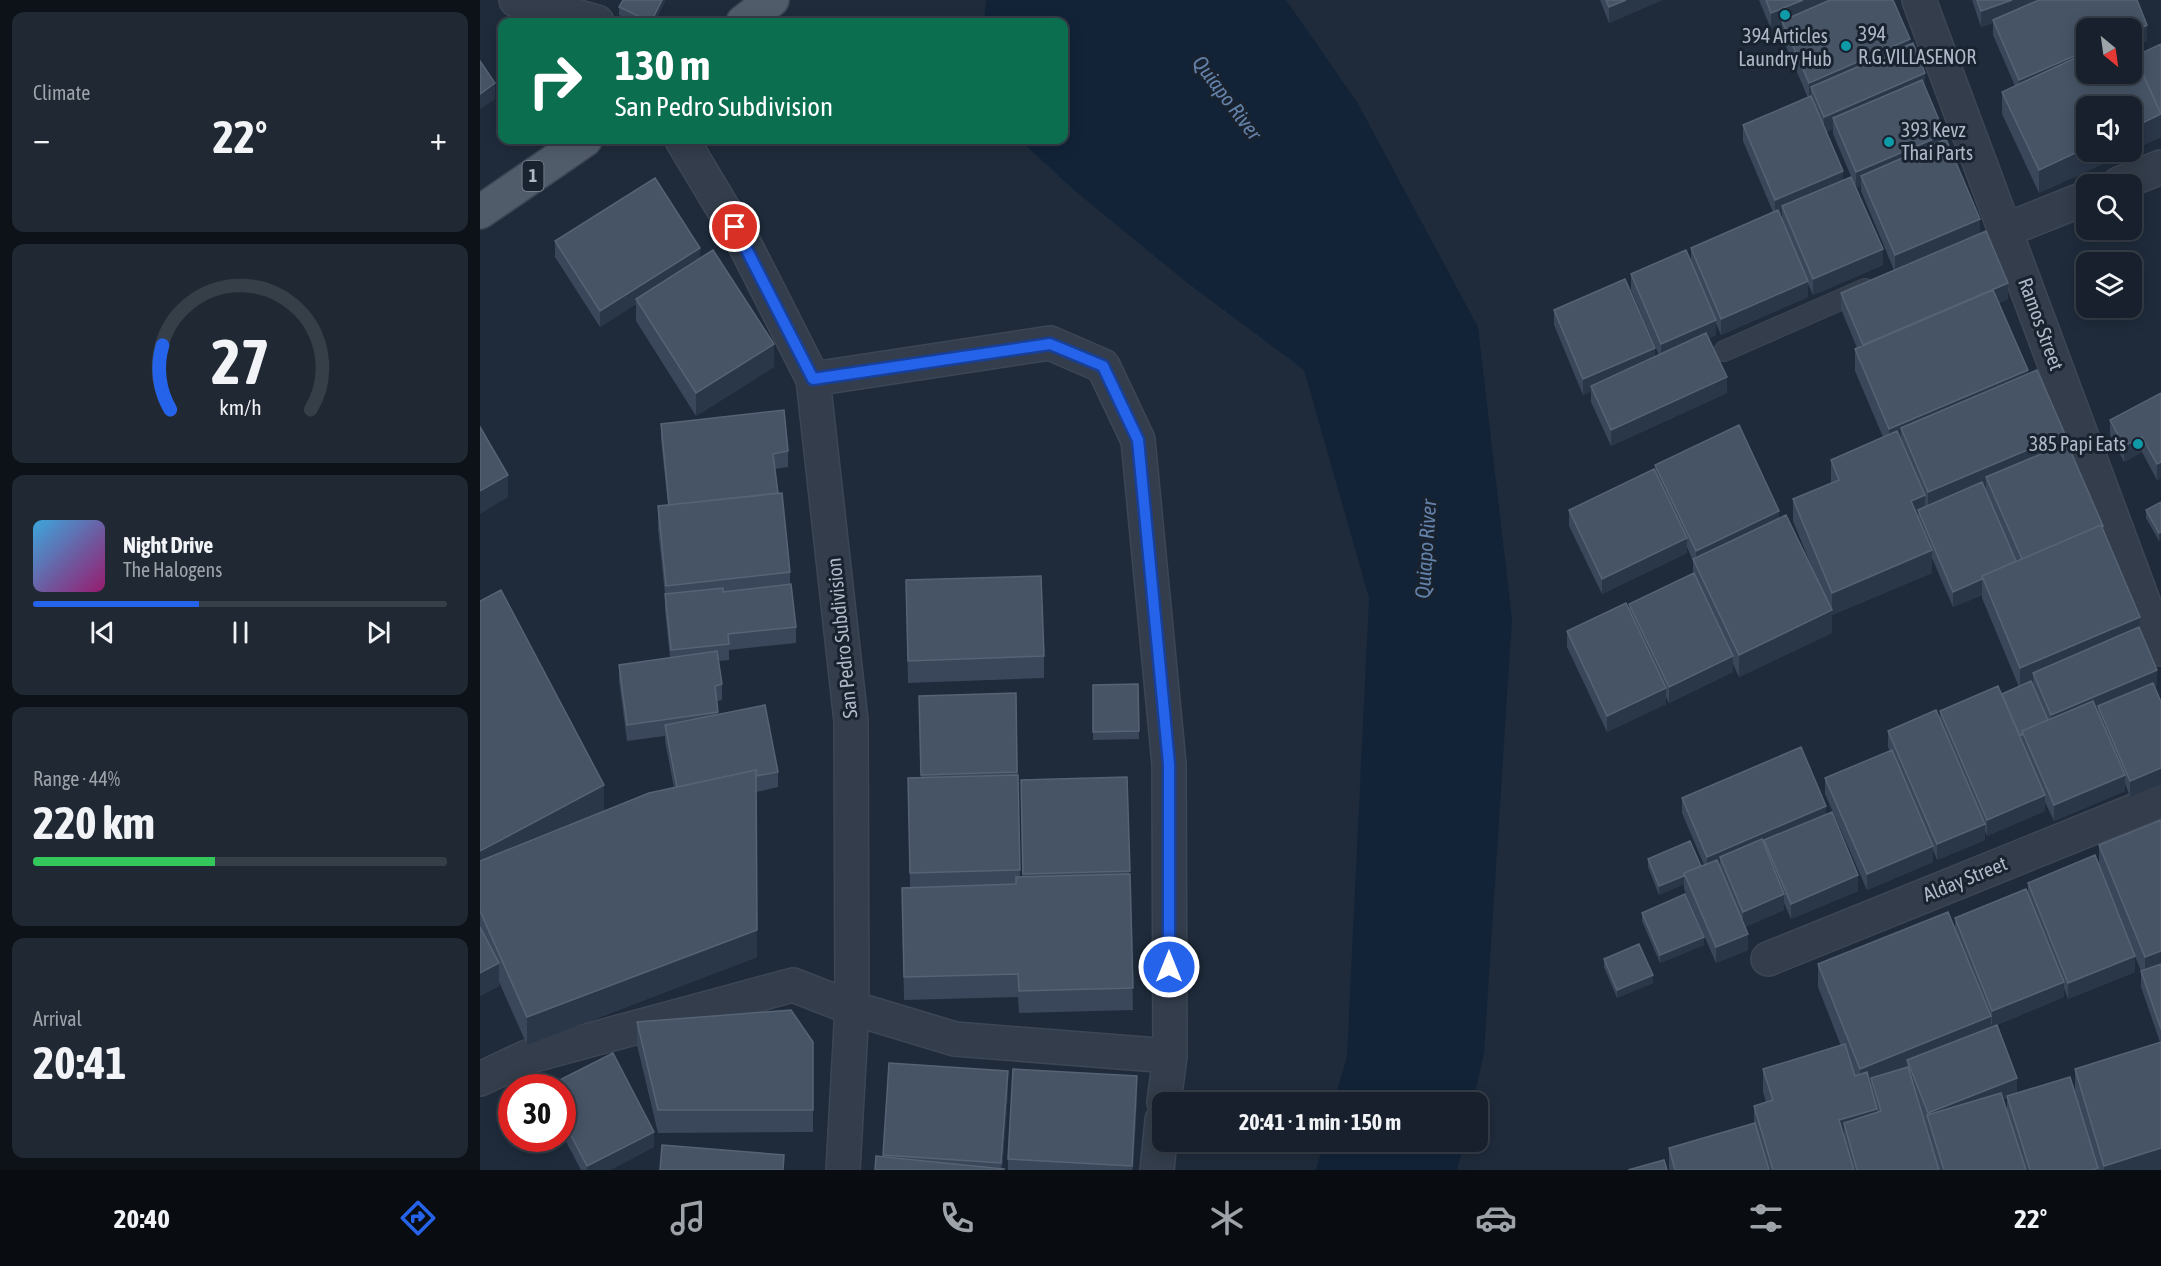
<!DOCTYPE html>
<html lang="en">
<head>
<meta charset="utf-8">
<style>
	body { margin:0; font-family:"Asap Condensed",sans-serif; background:#202834; color:#f1f3f6; height:100vh; display:flex; flex-direction:column; font-size:22px; white-space:nowrap }
	* { box-sizing:border-box; margin:0 }
	p { font-size:20px; color:#9ea3a9 }
	.icon { flex:none; width:33px; height:33px; fill:none; stroke:currentColor; stroke-width:2; stroke-linecap:round; stroke-linejoin:round }
	.map { position:relative; flex:1; overflow:hidden }
	.side { display:flex; flex-direction:column; gap:12px; padding:12px; background:#0d1218; width:480px }
	.side>* { flex:none }
	.top-card { position:absolute; left:18px; top:18px; width:570px; height:126px; border-radius:12px; box-shadow:0 3px 15px #0003,0 0 0 2px #363e48; background:#0b6e4f; color:#fff; overflow:hidden }
	.needle { width:39px; rotate:151deg }
	.buttons { position:absolute; left:1596px; top:18px; display:grid; gap:12px }
	.buttons a { display:grid; place-items:center; width:66px; height:66px; border-radius:12px; background:#17202c; box-shadow:0 3px 15px #0003,0 0 0 2px #363e48; font-size:30px }
	.speed { position:absolute; left:18px; top:1074px; display:flex; gap:12px; font-size:30px; font-weight:700; text-align:center }
	.speed>* { display:grid; place-content:center; width:78px; height:78px; border-radius:50%; background:#17202c; box-shadow:0 3px 15px #0003,0 0 0 2px #363e48; line-height:1 }
	.speed .limit { border:9px solid #d22; background:#fff; color:#111 }
	.pin { position:absolute; display:grid; place-items:center; width:51px; height:51px; color:#fff; margin:-26px; border:3px solid #fff; border-radius:50%; box-shadow:0 2px 6px #0007 }
	.me { position:absolute; width:66px; margin:-33px; rotate:0deg; stroke-linejoin:round; filter:drop-shadow(0 0 4px #0008) }
	.turn { display:flex; align-items:center; gap:21px; height:126px; padding:0 18px; font-size:27px }
	.turn .icon { width:78px; height:78px; stroke-width:2.5 }
	.turn b { display:block; font-size:42px; line-height:51px }
	.big { font-size:45px; font-weight:700; line-height:1.1 }
	.side .card { flex:1; display:flex; flex-direction:column; justify-content:center; gap:9px; min-width:0; padding:0 21px; border-radius:12px; background:#202834 }
	.side .dial { align-items:center; gap:0 }
	.dial svg { height:156px; overflow:visible; fill:none; stroke:#363e48; stroke-width:7; stroke-linecap:round; text-anchor:middle }
	.dial text { fill:#f1f3f6; stroke:none }
	.song { display:flex; align-items:center; gap:18px }
	.cover { width:72px; height:72px; border-radius:9px; background:linear-gradient(135deg,hsl(200 70% 55%),hsl(320 70% 35%)) }
	.played { height:6px; border-radius:3px; background:linear-gradient(90deg,#2563eb 40%,#363e48 40%) }
	.keys { display:flex; justify-content:space-around; direction:ltr }
	.heat { display:flex; justify-content:space-between; align-items:center; font-size:33px; direction:ltr }
	.charge { height:9px; border-radius:4px; background:linear-gradient(90deg,#34c759 44%,#363e48 0) }
	.trip { position:absolute; left:672px; top:1092px; width:336px; height:60px; border-radius:12px; background:#17202c; box-shadow:0 3px 15px #0003,0 0 0 2px #363e48; font-weight:700; line-height:60px; text-align:center }
	.dock { display:flex; height:96px; justify-content:space-around; align-items:center; background:#090d12; color:#9ea3a9 }
	.dock .icon { width:42px; height:42px }
	.dock .current { color:#2563eb }
	.dock b { font-size:27px; color:#f1f3f6 }
	main { display:flex; flex:1; min-height:0 }
	.map>svg:first-child { display:block }
	.water { fill:#122338 }
	.lines { fill:none; stroke-linecap:round; stroke-linejoin:round }
	.service-casing { stroke:#3d4654; stroke-width:22 }
	.minor-casing { stroke:#3d4654; stroke-width:36 }
	.tertiary-casing { stroke:#3d4654; stroke-width:36 }
	.primary-casing { stroke:#3d4654; stroke-width:36 }
	.service { stroke:#333d4b; stroke-width:20 }
	.minor { stroke:#333d4b; stroke-width:33 }
	.tertiary { stroke:#333d4b; stroke-width:33 }
	.primary { stroke:#515c6b; stroke-width:33 }
	.wall { fill:#3a475a; fill-rule:evenodd }
	.shaded-wall { fill:#2a3749 }
	.building { fill:#465466; stroke:#566375; stroke-width:1.5 }
	.route-casing { stroke:#184099; stroke-width:15 }
	.route { stroke:#2563eb; stroke-width:10 }
	.culture-dot { fill:#0f9aa8; stroke:#19222f; stroke-width:2 }
	.labels { text-anchor:middle; stroke-width:6; stroke-linejoin:round; paint-order:stroke }
	.shield { fill:#19222f; stroke:#818b99; stroke-width:1.5 }
	.shield-label { font-size:18px; font-weight:bold; fill:#aeb8c7 }
	.poi-label { font-size:20px; fill:#aeb8c7; stroke:#19222f; text-anchor:start }
	.street-label { font-size:20px; fill:#aeb8c7; stroke:#19222f }
	.water-label { font-size:21px; font-style:italic; fill:#6482a9; stroke:#19222f }
</style>
</head>
<body>
<main>
<section class="side">
<div class="card"><p>Climate</p>
<div class="heat"><a>−</a><b class="big">22°</b><a>+</a></div>
</div>
<div class="card dial"><svg viewBox="0 0 100 80">
<path d="M14 69A42 42 0 1 1 86 69"/>
<path d="M14 69A42 42 0 0 1 10 36" stroke="#2563eb"/>
<text x="50" y="56" font-size="32" font-weight="700">27</text>
<text x="50" y="72" font-size="11">km/h</text>
</svg></div>
<div class="card">
<div class="song"><i class="cover"></i><div><b>Night Drive</b><p>The Halogens</p></div></div>
<div class="played"></div>
<div class="keys"><svg class="icon" aria-label="previous" viewBox="0 0 24 24"><path d="M18 5L8 12l10 7zM5 5v14"/></svg><svg class="icon" aria-label="pause" viewBox="0 0 24 24"><path d="M8 5v14M16 5v14"/></svg><svg class="icon" aria-label="next" viewBox="0 0 24 24"><path d="M6 5l10 7-10 7zM19 5v14"/></svg></div>
</div>
<div class="card"><p>Range · 44%</p><b class="big">220 km</b><div class="charge"></div></div>
<div class="card"><p>Arrival</p><b class="big">20:41</b></div>
</section>
<div class="map">
<svg width="1681" height="1170" viewBox="0 0 1681 1170">
	<rect width="100%" height="100%" fill="#1f2b3b"/>
	<path class="water" d="M506 0H806L877 102 998 327 1032 619 1004 1053 993 1102H854L867 1056 889 598 824 370 705 281 595 191 540 140H584V22H504Z
		M844 1142H984L977 1170H836Z"/>
	<g class="lines">
		<g class="service-casing">
			<path id="service" d="M1244 351 1385 289"/>
		</g>
		<g class="minor-casing">
			<path id="minor" d="M36 0 117 22
				M202 140 265 245 333 379 371 721 372 1008 363 1170
				M1639 184 1681 167
				M1526 230 1606 198
				M333 379 570 343 623 366 658 440 689 764 690 1056 684 1102
				M1288 959 1681 800
				M0 1079 47 1057 313 985 372 1008 475 1039 690 1056
				M677 1170 682 1120"/>
		</g>
		<g class="tertiary-casing">
			<path id="tertiary" d="M1439 0 1681 649"/>
		</g>
		<g class="primary-casing">
			<path id="primary" d="M263 22 292 0
				M0 212 105 140"/>
		</g>
		<use href="#service" class="service"/>
		<use href="#minor" class="minor"/>
		<use href="#tertiary" class="tertiary"/>
		<use href="#primary" class="primary"/>
	</g>
	<path class="wall" d="M1120 0H1182L1129 23Z
		M1279 0H1413L1500 234 1528 299 1519 303 1548 374 1585 444 1623 528 1660 630 1677 686 1674 687 1681 702V784L1650 797 1645 783V791L1574 821 1565 802V811L1507 836 1505 831V840L1457 860 1453 850V862L1387 890 1345 794V778L1410 751 1408 747V731L1460 719V711L1522 694 1539 687 1502 598V595L1473 607 1452 558V573L1352 615V613V633L1259 677 1253 664V672L1189 703 1186 697V704L1127 732 1087 647V631L1149 609V604L1213 573V561L1207 547V553L1122 594 1089 526V510L1175 472V465L1299 518 1340 587 1313 521V499L1351 483V460L1403 437 1375 371V349L1377 348 1361 309V293L1414 270 1381 191V186L1376 188 1353 134V129L1346 132 1363 180 1403 265 1333 295 1328 284V297L1241 335 1236 323V335L1229 338 1247 393 1131 446 1111 402V391L1103 395 1074 325V310L1175 356 1179 355 1151 290V274L1211 261V248L1293 212 1263 141V125L1328 98 1302 37V25L1291 29ZM1302 213V221L1299 214Z
		M1492 0H1657L1667 41 1606 28 1655 58 1681 44V137L1652 150V106L1606 152H1649L1559 193 1522 114V92L1535 86 1513 35V23L1501 27Z
		M139 7 175 22H154L139 15Z
		M75 241 220 258 294 367 216 416 156 321V304L120 327 75 257Z
		M1681 393V478L1677 480 1662 452 1644 462 1630 435V420Z
		M181 424 308 451V467L295 469 310 572V584L316 627V643L249 650V660L239 661 242 684V700L237 701 238 714 298 772V787L276 792 277 957 47 1045 19 982V986L0 996V601L124 811 194 788 185 741V736L147 741 139 681V665L190 658 185 610V594L178 529V506L188 505 181 440Z
		M1681 502 1679 541 1666 518V510Z
		M426 580 564 656V678L428 683Z
		M658 684 659 739 613 740V685Z
		M536 693 540 877H542L541 802 647 777 653 1010 539 1013 538 997 424 1000 422 888 430 887 428 778 441 777 439 712Z
		M1202 798 1346 814 1378 891 1311 919 1304 903V910L1265 927 1268 950 1236 963 1204 889V884L1179 895 1168 867V859L1221 866 1224 865 1202 813Z
		M1681 820V1170H1618V1169V1170H1189V1148L1274 1123V1106L1286 1102 1283 1092V1069L1361 1046 1338 987V964L1475 928V918L1548 894V883L1619 865V845ZM1655 956 1661 971V987L1680 1042 1595 1069V1091L1537 1093 1511 1027V1024L1512 1027 1584 997V988L1588 999 1655 972ZM1527 1098V1110L1523 1099Z
		M1162 913 1224 945 1180 963 1162 921Z
		M1124 959 1173 983 1137 998 1124 967Z
		M157 1022 333 1042V1132L178 1133 157 1045Z
		M409 1063 528 1094 522 1169 403 1156Z
		M82 1088 174 1147 130 1170H101L82 1134Z
		M657 1098 653 1170H528V1159Z"/>
	<path class="shaded-wall" d="M182 0H186L175 22H171Z
		M1146 0H1182L1129 23V7Z
		M1323 0H1360L1302 21V25L1291 29V13Z
		M1532 0H1576L1513 20V23L1501 27V11Z
		M1667 25V41L1652 48V32Z
		M1430 39V55L1331 87V97L1329 98V83Z
		M1606 51V67L1539 96V80Z
		M1445 73V89L1353 118V129L1344 133V117Z
		M15 83V99L0 109V94Z
		M1681 114V137L1652 150V128Z
		M1465 134V150L1381 176V186L1376 188V172Z
		M1606 148V152H1649L1559 193V170Z
		M1363 171V186L1302 206V213L1295 216V200Z
		M1500 219V234L1415 271V255Z
		M220 248V263L156 299V304L120 327V311Z
		M1403 249V265L1333 295V279Z
		M1328 281V297L1241 335V319Z
		M1528 283V299L1383 361V345Z
		M1236 320V335L1181 359V344Z
		M294 344V367L216 416V393Z
		M1175 348V364L1111 386V391L1103 395V379Z
		M1548 370V392L1421 428V446L1409 451V429Z
		M1247 377V393L1131 446V430Z
		M1585 434V456L1506 477V489L1448 514V492Z
		M1662 437V452L1644 462V446Z
		M1681 462V478L1677 480V464Z
		M28 475V497L0 514V491Z
		M1445 495V518L1438 510V521L1431 501Z
		M1299 511V527L1216 564V551Z
		M1681 532V540L1679 541V533Z
		M1207 538V553L1122 594V579Z
		M1452 550V573L1352 615V593Z
		M1502 579V595L1473 607V592Z
		M1352 610V633L1259 677V655Z
		M1660 617V639L1553 673V684L1540 690V668Z
		M1253 656V672L1189 703V687Z
		M1677 670V686L1620 710 1618 706V711L1571 731V715Z
		M1186 688V704L1127 732V716Z
		M1681 768V784L1650 797V781Z
		M1645 775V791L1574 821V805Z
		M124 785V813L0 879V851Z
		M1565 795V811L1507 836V820Z
		M1346 806V822L1284 840V848L1240 857V867L1227 873V857Z
		M1505 824V840L1457 860V844Z
		M1453 846V862L1387 890V874Z
		M1378 875V891L1311 919V904Z
		M1204 876V884L1179 895V886Z
		M1304 894V910L1263 928V912Z
		M277 930V957L47 1045V1017Z
		M1268 934V950L1236 963V947Z
		M1224 937V945L1180 963V955Z
		M1681 951V973L1665 980V957Z
		M1655 956V972L1588 999V983Z
		M19 963V986L0 996V973Z
		M1173 975V983L1137 998V990Z
		M1584 982V997L1512 1027V1011Z
		M1511 1016V1039L1427 1060V1073L1391 1078V1087L1380 1092V1069Z
		M528 1071V1094L522 1170H521Z
		M657 1076V1098L653 1170H652Z
		M1537 1078V1093L1451 1128 1448 1117V1113Z
		M1397 1109V1131L1364 1123V1141L1359 1120Z
		M174 1132V1147L130 1170H107V1166Z
		M1681 1148V1170H1624V1166Z"/>
	<path class="building" d="M143 0H182L171 22 139 7Z
		M1126 0H1146L1129 7Z
		M1286 0H1323L1291 13Z
		M1350 0H1413L1430 39 1329 83 1302 21Z
		M1497 0H1532L1501 11Z
		M1559 0H1657L1667 25 1652 32V28H1606V51L1539 80 1513 20Z
		M1433 43 1445 73 1344 117 1331 87Z
		M1681 44V114L1655 56Z
		M1652 51 1681 114 1652 128V106H1606V148L1559 170 1522 92 1606 53V74H1652Z
		M0 61 15 83 0 94Z
		M1442 80 1465 134 1376 172 1353 118Z
		M1331 96 1363 171 1295 200 1263 125Z
		M1466 139 1500 219 1415 255 1381 176Z
		M1371 177 1403 249 1333 279 1302 206Z
		M175 178 220 248 120 311 75 241Z
		M1298 210 1328 281 1241 319 1211 248Z
		M1506 231 1528 283 1383 345 1361 293Z
		M233 250 294 344 216 393 156 299Z
		M1206 250 1236 320 1181 344 1151 274Z
		M1145 279 1175 348 1103 379 1074 310Z
		M1513 290 1548 370 1409 429 1375 349Z
		M1226 333 1247 377 1131 430 1111 386Z
		M1557 370 1585 434 1448 492 1421 428Z
		M1681 393V462L1677 464 1662 437 1644 446 1630 420Z
		M304 410 308 451 293 454 298 493 189 505 181 424Z
		M1259 425 1299 511 1216 551 1175 465Z
		M0 427 28 475 0 491Z
		M1417 431 1445 495 1431 501 1452 550 1352 593 1313 499 1359 480 1351 460Z
		M1587 443 1623 526 1621 525 1542 559 1506 477Z
		M1174 469 1207 538 1122 579 1089 510Z
		M1502 482 1536 561 1502 576V579L1473 592 1438 510Z
		M302 493 310 572 186 586 178 506Z
		M1681 502V532L1679 533 1666 510Z
		M1306 515 1352 610 1259 655 1213 559Z
		M1621 525 1660 617 1540 668 1502 576Z
		M1214 573 1253 656 1189 687 1149 604Z
		M561 576 564 656 428 661 426 580Z
		M311 584 316 627 248 634 249 644 191 650 185 594 243 588V592Z
		M21 590 124 785 0 851V601Z
		M1146 603 1186 688 1127 716 1087 631Z
		M1659 627 1677 670 1571 715 1553 673Z
		M237 651 242 684 235 686 238 712 147 725 139 665Z
		M1551 681 1568 720 1542 731V735L1540 736 1522 694Z
		M1673 683 1681 702V768L1650 781 1618 706Z
		M658 684 659 731 613 732V685Z
		M1518 686 1565 795 1507 820 1460 711Z
		M536 693 537 772 441 775 439 696Z
		M1613 701 1645 775 1574 805 1542 731Z
		M285 705 298 772 276 776V770L197 787 185 725Z
		M1456 710 1505 824 1457 844 1408 731Z
		M1321 747 1346 806 1227 857 1202 798Z
		M1412 750 1453 846 1387 874 1345 778Z
		M276 770 277 930 47 1017 0 911V861L169 793Z
		M538 775 540 870 430 873 428 778Z
		M647 777 650 871 543 874 541 780Z
		M1352 812 1378 875 1311 904 1284 840Z
		M1681 820V951L1665 957 1619 845Z
		M1282 839 1304 894 1263 912 1240 857Z
		M1210 841 1221 866 1204 873V876L1179 886 1168 859Z
		M1615 855 1655 956 1588 983 1548 883Z
		M1237 860 1268 934 1236 947 1204 873Z
		M650 874 653 988 539 991 538 974 424 977 422 888 536 884V877Z
		M1546 889 1584 982 1512 1011 1475 918Z
		M1205 894 1224 937 1180 955 1162 913Z
		M1468 912 1511 1016 1380 1069 1338 964Z
		M0 927 19 963 0 973Z
		M1159 944 1173 975 1137 990 1124 959Z
		M1681 964V1029L1661 971Z
		M311 1010 333 1042V1110H178L157 1022Z
		M1517 1025 1537 1078 1448 1113 1427 1060Z
		M1681 1042V1148L1624 1166 1595 1069Z
		M1365 1044 1375 1076 1387 1072 1397 1109 1359 1120 1374 1170H1293L1274 1106 1293 1100 1283 1069Z
		M133 1053 174 1132 107 1166 82 1118V1088L66 1087Z
		M409 1063 528 1071 521 1163 403 1155Z
		M1428 1067 1459 1170H1377L1364 1123 1401 1111 1391 1078Z
		M533 1069 657 1076 652 1166 528 1159Z
		M1590 1077 1618 1168 1612 1170H1550L1527 1096Z
		M1521 1093 1546 1170H1464L1447 1115Z
		M1275 1123 1289 1170H1195L1189 1148Z
		M182 1145 304 1155 303 1170H180Z
		M396 1156 524 1169 523 1170H395Z
		M1184 1160 1187 1170H1148Z"/>
	<g class="lines">
		<g class="route-casing">
			<path id="route" d="M255 227 333 379 570 344 623 366 658 440 689 764V967"/>
		</g>
		<use href="#route" class="route"/>
	</g>
	<g class="culture-dot">
		<circle cx="1305" cy="15" r="6"/>
		<circle cx="1366" cy="46" r="6"/>
		<circle cx="1409" cy="142" r="6"/>
		<circle cx="1658" cy="444" r="6"/>
	</g>
	<g class="labels">
		<rect class="shield" x="42.5" y="161" width="21" height="30" rx="4.5"/>
		<g class="shield-label">
			<text x="53" y="182">1</text>
		</g>
		<g class="poi-label">
			<text x="1378" y="41">394<tspan x="1378" dy="23">R.G.VILLASENOR</tspan></text>
			<text x="1305" y="43" text-anchor="middle">394 Articles<tspan x="1305" dy="23">Laundry Hub</tspan></text>
			<text x="1421" y="137">393 Kevz<tspan x="1421" dy="23">Thai Parts</tspan></text>
			<text x="1646" y="451" text-anchor="end">385 Papi Eats</text>
		</g>
		<g class="street-label">
			<text transform="translate(1561 324) rotate(70)" y="7">Ramos Street</text>
			<text transform="translate(362 638) rotate(-96)" y="7">San Pedro Subdivision</text>
			<text transform="translate(1485 879) rotate(-22)" y="7">Alday Street</text>
		</g>
		<g class="water-label">
			<text transform="translate(747 98) rotate(53)" y="7">Quiapo River</text>
			<text transform="translate(946 549) rotate(-86)" y="7">Quiapo River</text>
		</g>
	</g>
</svg>
<div class="buttons">
<a><svg class="needle" viewBox="-14 -14 28 28"><path d="M0-13l5 13h-10z" fill="#e53935"/><path d="M0 13l5-13h-10z" fill="#9ea3a9"/></svg></a>
<a><svg class="icon" aria-label="sound" viewBox="0 0 24 24"><path d="M4 9h4l5-4v14l-5-4H4zM17 9q2 3 0 6"/></svg></a>
<a><svg class="icon" aria-label="search" viewBox="0 0 24 24"><circle cx="10" cy="10" r="6"/><path d="M15 15l6 6"/></svg></a>
<a><svg class="icon" aria-label="layers" viewBox="0 0 24 24"><path d="M12 4l9 5-9 5-9-5zM3 14l9 5 9-5"/></svg></a>
</div>
<div class="speed"><div class="limit">30</div></div>
<div class="pin" style="left:255px;top:227px;background:#d93025"><svg class="icon" aria-label="arrive" viewBox="0 0 24 24"><path d="M6 21V4h12l-3 4 3 4H6"/></svg></div>
<svg class="me" style="left:689px;top:967px" viewBox="-20 -20 40 40"><circle r="17" fill="#2563eb" stroke="#fff" stroke-width="3"/><path d="M0-11L8 9 0 5-8 9z" fill="#fff"/></svg>
<div class="trip">20:41 · 1 min · 150 m</div>
<div class="top-card">
<div class="turn"><svg class="icon" aria-label="right" viewBox="0 0 24 24"><path d="M7 20v-9h11M14 6l5 5-5 5"/></svg><div><b>130 m</b>San Pedro Subdivision</div></div>
</div>
</div>
</main>
<nav class="dock">
<b>20:40</b>
<svg class="icon current" aria-label="directions" viewBox="0 0 24 24"><path d="M12 3l9 9-9 9-9-9zM9 14v-3h6M13 9l2 2-2 2"/></svg>
<svg class="icon" aria-label="music" viewBox="0 0 24 24"><path d="M9 18V5l10-2v13"/><circle cx="6" cy="18" r="3"/><circle cx="16" cy="16" r="3"/></svg>
<svg class="icon" aria-label="phone" viewBox="0 0 24 24"><path d="M5 4h4l2 5-3 2q2 4 5 5l2-3 5 2v4C11 20 4 13 5 4z"/></svg>
<svg class="icon" aria-label="climate" viewBox="0 0 24 24"><path d="M12 3v18M4 7l16 10M4 17L20 7"/></svg>
<svg class="icon" aria-label="car" viewBox="0 0 24 24"><path d="M5 17H2v-5l4-1 3-4h7l3 4 3 1v5h-3M9 17h6M6 11h13"/><circle cx="7" cy="17" r="2"/><circle cx="17" cy="17" r="2"/></svg>
<svg class="icon" aria-label="filters" viewBox="0 0 24 24"><path d="M4 7h16M4 17h16"/><circle cx="9" cy="7" r="2"/><circle cx="15" cy="17" r="2"/></svg>
<b>22°</b>
</nav>
</body>
</html>
